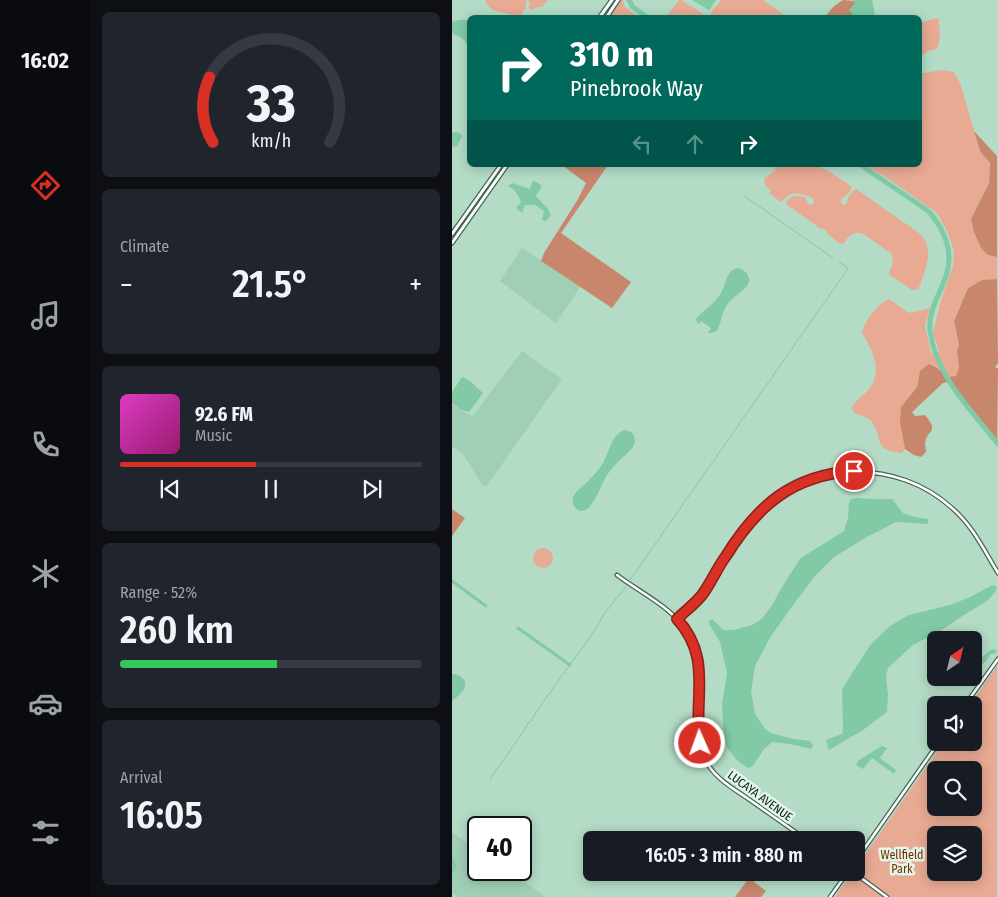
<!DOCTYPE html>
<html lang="en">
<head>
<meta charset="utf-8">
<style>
	body { margin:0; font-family:"Fira Sans Condensed",sans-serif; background:#20242c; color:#f1f3f6; height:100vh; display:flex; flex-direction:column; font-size:19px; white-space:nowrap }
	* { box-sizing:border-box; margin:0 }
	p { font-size:16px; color:#9ea1a6 }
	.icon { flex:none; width:28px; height:28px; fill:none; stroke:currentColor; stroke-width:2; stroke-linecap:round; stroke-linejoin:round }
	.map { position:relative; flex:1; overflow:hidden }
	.side { display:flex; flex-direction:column; gap:12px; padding:12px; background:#0d0f14; width:362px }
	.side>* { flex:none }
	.top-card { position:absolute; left:15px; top:15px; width:455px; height:152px; border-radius:8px; box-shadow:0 2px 12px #0003; background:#00695c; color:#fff; overflow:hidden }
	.needle { width:32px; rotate:35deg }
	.buttons { position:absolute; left:475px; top:631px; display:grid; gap:10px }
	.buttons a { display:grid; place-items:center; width:55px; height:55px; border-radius:8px; background:#171b24; box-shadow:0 2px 12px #0003; font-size:25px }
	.speed { position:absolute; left:15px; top:816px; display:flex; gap:10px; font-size:25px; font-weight:700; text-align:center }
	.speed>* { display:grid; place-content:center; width:65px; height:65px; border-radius:50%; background:#171b24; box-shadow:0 2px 12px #0003; line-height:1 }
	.speed .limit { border:2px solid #111; border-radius:8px; background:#fff; color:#111 }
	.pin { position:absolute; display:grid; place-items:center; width:42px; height:42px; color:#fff; margin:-21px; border:2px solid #fff; border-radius:50%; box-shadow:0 1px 5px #0007 }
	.me { position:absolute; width:55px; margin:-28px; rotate:358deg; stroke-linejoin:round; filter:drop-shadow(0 0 4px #0008) }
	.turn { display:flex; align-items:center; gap:18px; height:105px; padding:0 20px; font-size:22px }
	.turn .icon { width:65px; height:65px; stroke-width:2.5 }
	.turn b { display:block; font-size:35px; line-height:42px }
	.lanes { display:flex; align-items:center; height:48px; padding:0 20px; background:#0003; justify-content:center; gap:25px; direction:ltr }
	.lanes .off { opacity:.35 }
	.big { font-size:38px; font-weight:600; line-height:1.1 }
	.side .tile { flex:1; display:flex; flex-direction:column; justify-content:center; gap:8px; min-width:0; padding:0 18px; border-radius:8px; background:#20242c }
	.side .dial { align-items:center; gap:0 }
	.dial svg { height:130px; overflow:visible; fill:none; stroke:#363941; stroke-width:7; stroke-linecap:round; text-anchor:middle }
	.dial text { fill:#f1f3f6; stroke:none }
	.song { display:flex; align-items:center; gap:15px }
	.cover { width:60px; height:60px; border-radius:8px; background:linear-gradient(135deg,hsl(310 70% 55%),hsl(320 70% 35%)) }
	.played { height:5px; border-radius:2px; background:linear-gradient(90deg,#d93025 45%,#363941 45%) }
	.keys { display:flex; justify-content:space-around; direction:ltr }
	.heat { display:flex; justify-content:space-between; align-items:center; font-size:28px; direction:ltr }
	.charge { height:8px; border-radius:4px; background:linear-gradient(90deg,#34c759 52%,#363941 0) }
	.trip { position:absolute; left:131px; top:831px; width:282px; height:50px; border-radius:8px; background:#171b24; box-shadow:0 2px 12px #0003; font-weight:600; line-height:50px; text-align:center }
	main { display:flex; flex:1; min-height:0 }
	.menu { display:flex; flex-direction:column; width:90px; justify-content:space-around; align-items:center; background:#090b0e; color:#9ea1a6 }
	.menu .icon { width:35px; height:35px }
	.menu .current { color:#d93025 }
	.menu b { font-size:22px; color:#f1f3f6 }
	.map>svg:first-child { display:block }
	.built { fill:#a0cfb6 }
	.green { fill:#e8aa93; fill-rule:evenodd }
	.forest { fill:#c8876d }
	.water { fill:#82caa6 }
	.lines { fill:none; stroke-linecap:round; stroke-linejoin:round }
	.stream { stroke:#82caa6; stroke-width:1 }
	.canal { stroke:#82caa6; stroke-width:3 }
	.river { stroke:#82caa6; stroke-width:5 }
	.tertiary-casing { stroke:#436755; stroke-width:5 }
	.secondary-casing { stroke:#436755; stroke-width:5.5 }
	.tertiary { stroke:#fff; stroke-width:2.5 }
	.secondary { stroke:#fff; stroke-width:3 }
	.route-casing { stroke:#8d1f18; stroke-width:12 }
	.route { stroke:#d93025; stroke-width:9 }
	.labels { text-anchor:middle; stroke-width:5; stroke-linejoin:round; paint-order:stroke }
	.street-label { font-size:12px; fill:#0f1e17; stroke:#e2f7eb }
	.park-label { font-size:12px; fill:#792a02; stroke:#e2f7eb }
</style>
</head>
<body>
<main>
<nav class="menu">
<b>16:02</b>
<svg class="icon current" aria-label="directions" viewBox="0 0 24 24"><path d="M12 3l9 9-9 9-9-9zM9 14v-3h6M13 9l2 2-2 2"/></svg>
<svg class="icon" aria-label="music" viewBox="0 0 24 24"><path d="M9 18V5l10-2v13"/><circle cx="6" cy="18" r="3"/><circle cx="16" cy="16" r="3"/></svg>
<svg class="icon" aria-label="phone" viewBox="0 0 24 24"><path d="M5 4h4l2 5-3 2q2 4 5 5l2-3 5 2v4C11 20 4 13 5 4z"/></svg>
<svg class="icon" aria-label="climate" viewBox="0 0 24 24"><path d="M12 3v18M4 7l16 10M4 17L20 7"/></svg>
<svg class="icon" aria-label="car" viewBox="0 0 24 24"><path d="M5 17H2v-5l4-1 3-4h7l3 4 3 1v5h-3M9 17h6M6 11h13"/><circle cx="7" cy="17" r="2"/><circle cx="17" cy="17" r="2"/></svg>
<svg class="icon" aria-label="filters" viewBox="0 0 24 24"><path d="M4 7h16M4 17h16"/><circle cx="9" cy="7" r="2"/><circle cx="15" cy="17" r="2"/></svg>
</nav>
<section class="side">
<div class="tile dial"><svg viewBox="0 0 100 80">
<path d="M14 69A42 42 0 1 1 86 69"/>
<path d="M14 69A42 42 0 0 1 12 29" stroke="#d93025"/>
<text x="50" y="56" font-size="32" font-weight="700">33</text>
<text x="50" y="72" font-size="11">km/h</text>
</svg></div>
<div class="tile"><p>Climate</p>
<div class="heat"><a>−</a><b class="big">21.5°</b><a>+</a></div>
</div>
<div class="tile">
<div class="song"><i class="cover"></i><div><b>92.6 FM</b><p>Music</p></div></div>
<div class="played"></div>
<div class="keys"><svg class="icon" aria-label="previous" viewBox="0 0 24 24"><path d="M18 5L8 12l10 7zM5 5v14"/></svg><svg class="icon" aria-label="pause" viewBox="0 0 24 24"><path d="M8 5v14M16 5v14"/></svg><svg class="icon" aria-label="next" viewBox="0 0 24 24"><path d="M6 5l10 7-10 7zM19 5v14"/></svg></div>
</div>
<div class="tile"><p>Range · 52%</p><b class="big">260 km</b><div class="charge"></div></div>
<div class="tile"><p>Arrival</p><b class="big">16:05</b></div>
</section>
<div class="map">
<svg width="546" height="897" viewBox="0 0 546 897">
	<rect width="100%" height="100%" fill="#b3dbc6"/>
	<path class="built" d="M70 248 128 287 126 288 127 289 104 323 48 281Z
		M70 351 110 379 34 487 29 483 11 454 0 447V404L20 417Z
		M0 832 26 851V870H55L94 897H6L0 893Z"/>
	<path class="green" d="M33 0H75L73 9 68 17C64 16 60 15 56 14 44 10 39 13 33 0Z
		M76 0H96L90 7H86L78 10 76 6 78 4Z
		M169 0H171L172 6 186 17H157Z
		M227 0H229L256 17 269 0H311L335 17H214Z
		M486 18C488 29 489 39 485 49L476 51 468 57V23L480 19Z
		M490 70 502 72 508 83 528 151 538 163 537 182 519 219 536 255 545 257V279L530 280 516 288 502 320 507 344 505 352 507 367 504 376 496 377 485 368 468 371 465 387 449 407 453 449 450 453C421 451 432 440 420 422 416 417 408 415 402 413L400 408C404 399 413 395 418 388 431 369 420 350 410 333 414 319 423 306 437 299L457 313 478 308 473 326 479 353 484 355 487 351 481 333 489 300 501 266 502 251 496 233 485 213 441 182 414 165H468V73H472Z
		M324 165H363L378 172 399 186C400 192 393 196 389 199V202L390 204 393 205 395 203 396 197 402 190 404 189 467 233C480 247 477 257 472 274 470 279 469 284 466 289L463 290H460L438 275 437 272 441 263 440 254 413 235C403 229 397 236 391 244H389L375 234 376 232 370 228 369 229 334 204C336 196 346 194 354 198L355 203 359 205 362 202 361 198C352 195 344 190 336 196 333 198 332 200 329 202L317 193 319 191 314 186 312 181 313 178 324 170 322 168Z
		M81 558a10 10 0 1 1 20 0a10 10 0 1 1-20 0Z
		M545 666V897H383L400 873 405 872V866L491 743 521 742V705H518ZM484 770H521V808H484ZM484 835H521V872H484Z"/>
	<path class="forest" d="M391 0 402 1 403 4 397 10 403 17 372 18 382 6Z
		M522 131 545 156V257L536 255 529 248 522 232 519 219 537 183 538 163 528 151Z
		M110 165H156L109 233 179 282 160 308 89 261 92 253 126 199 134 183Z
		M545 279 546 363 543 367 546 369 545 446 495 382 491 383 460 412 463 416 473 415C488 433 475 429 473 443 473 446 474 449 474 452L469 457 462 455 453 449 448 422 449 407 465 387 468 371 477 364 485 368 496 377 504 376 507 367 505 352 507 344 502 321 516 288 530 280Z
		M0 509 13 518 0 536Z
		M297 878 314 891 309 897H283Z"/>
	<path class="water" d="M240 0H264L257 10Z
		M401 0H420L422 9 423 17H403L397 10 403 4 402 1Z
		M7 20H17V79L15 75C15 64 20 48 11 39 8 37 3 35 0 33V22Z
		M4 132 9 134 10 137 5 146 3 147 0 146V133Z
		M81 181H83L90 186 85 194 84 196 96 209 99 215 94 221 90 220 92 211 83 205H73L70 213 64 208 69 202C67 196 63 189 56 186L60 183 78 189Z
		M286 268C294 270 301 278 295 286 289 293 280 297 275 305 270 313 269 323 265 331L259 333H256L259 328 249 321 247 324 245 322 244 319C252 309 263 304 269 293 275 283 274 270 286 268Z
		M10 377 18 381 31 393 17 412 10 410 0 403V392Z
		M173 430C177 431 181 432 182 436 187 447 171 456 165 463 161 467 158 471 155 475 149 484 141 511 130 511 124 511 119 504 121 498 123 492 129 488 133 484 140 477 146 471 151 463 157 453 160 433 173 430Z
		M405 498 423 499H440L451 513 463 517 476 519V524L444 522 415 537 382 557 364 575 344 601 319 636 303 666 299 692 303 714 313 729 319 733 341 739 358 741 361 745 359 749 338 744 320 742 312 749 301 766 296 768 286 761 275 748 271 726 270 704 275 673 268 642 256 622 260 619 271 630H282L300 625 310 619 320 605 336 577 349 558 392 531 396 518 397 503 399 499Z
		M541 585 545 587 543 592 535 601 512 615 490 630 461 645 436 668 434 676 436 695 435 712 411 730 377 750 374 740 390 734 391 728 390 690 400 673 419 644 438 626 457 615 498 605 516 598Z
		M542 649 545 651 543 654H538C536 660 530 665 525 670H523L522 668C527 660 534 652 542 649Z
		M0 674C10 674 18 683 10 692 8 695 3 698 0 701Z
		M430 746 435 748 428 758 444 770 442 774 420 758 411 769 404 765 407 760Z"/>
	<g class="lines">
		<path class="stream" d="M292 196 380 257
			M178 580 395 270V267L387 262
			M38 779 71 732 77 722H78L91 702 144 629C151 614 163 599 174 587"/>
		<path class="canal" d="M0 581 34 606
			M66 628 118 665
			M0 860 3 865 0 872"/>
		<path class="river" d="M177 0 181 7 196 18
			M409 165C423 175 438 185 453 195 461 201 471 206 478 213 493 230 502 254 494 276 488 294 476 311 478 330 483 375 519 410 546 444"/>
		<g class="tertiary-casing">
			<path id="tertiary" d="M165 575C186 591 215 605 231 626 265 670 231 724 257 766 266 780 282 789 295 798 315 812 335 826 355 840
				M225 619C234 610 245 602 252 592 258 583 263 572 269 563 279 546 291 528 305 514 357 460 445 458 500 508 521 526 532 550 546 573
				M513 705 546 659
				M405 859 487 742
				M401 872 435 897
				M378 897 396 872"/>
		</g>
		<g class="secondary-casing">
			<path id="secondary" d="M147 18 160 0
				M154 18 166 0
				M0 234 49 165
				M0 243 55 165"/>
		</g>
		<use href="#tertiary" class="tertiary"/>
		<use href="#secondary" class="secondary"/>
	</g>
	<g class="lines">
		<g class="route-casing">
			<path id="route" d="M248 743C241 698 261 658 225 619 233 611 243 604 250 595 259 583 265 568 274 556 305 506 340 475 402 471"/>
		</g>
		<use href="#route" class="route"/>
	</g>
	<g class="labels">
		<g class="street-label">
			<text transform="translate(308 796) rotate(36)" y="4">LUCAYA AVENUE</text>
		</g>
		<g class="park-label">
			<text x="450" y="859">Wellfield<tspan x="450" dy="14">Park</tspan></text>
		</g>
	</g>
</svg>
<div class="buttons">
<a><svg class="needle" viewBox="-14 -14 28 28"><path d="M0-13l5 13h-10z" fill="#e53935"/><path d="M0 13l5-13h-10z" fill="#9ea1a6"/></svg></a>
<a><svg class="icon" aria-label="sound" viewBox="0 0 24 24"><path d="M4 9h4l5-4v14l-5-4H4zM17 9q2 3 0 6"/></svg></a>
<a><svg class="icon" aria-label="search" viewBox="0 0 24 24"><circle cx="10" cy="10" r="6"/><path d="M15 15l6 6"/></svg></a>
<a><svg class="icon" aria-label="layers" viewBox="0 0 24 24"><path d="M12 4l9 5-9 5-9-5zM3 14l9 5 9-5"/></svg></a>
</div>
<div class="speed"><div class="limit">40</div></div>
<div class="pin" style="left:402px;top:471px;background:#d93025"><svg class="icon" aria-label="arrive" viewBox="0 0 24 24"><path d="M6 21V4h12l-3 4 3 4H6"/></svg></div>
<svg class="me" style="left:248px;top:743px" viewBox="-20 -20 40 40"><circle r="17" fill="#d93025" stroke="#fff" stroke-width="3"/><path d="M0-11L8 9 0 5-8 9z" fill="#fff"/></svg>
<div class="trip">16:05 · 3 min · 880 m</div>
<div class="top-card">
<div class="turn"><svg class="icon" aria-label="right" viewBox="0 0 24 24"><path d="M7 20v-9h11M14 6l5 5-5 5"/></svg><div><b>310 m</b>Pinebrook Way</div></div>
<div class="lanes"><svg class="icon off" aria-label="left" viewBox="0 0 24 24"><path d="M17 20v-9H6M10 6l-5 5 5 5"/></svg><svg class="icon off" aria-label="ahead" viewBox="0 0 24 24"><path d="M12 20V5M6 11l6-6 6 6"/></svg><svg class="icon" aria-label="right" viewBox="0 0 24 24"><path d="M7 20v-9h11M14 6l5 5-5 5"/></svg></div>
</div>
</div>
</main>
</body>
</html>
